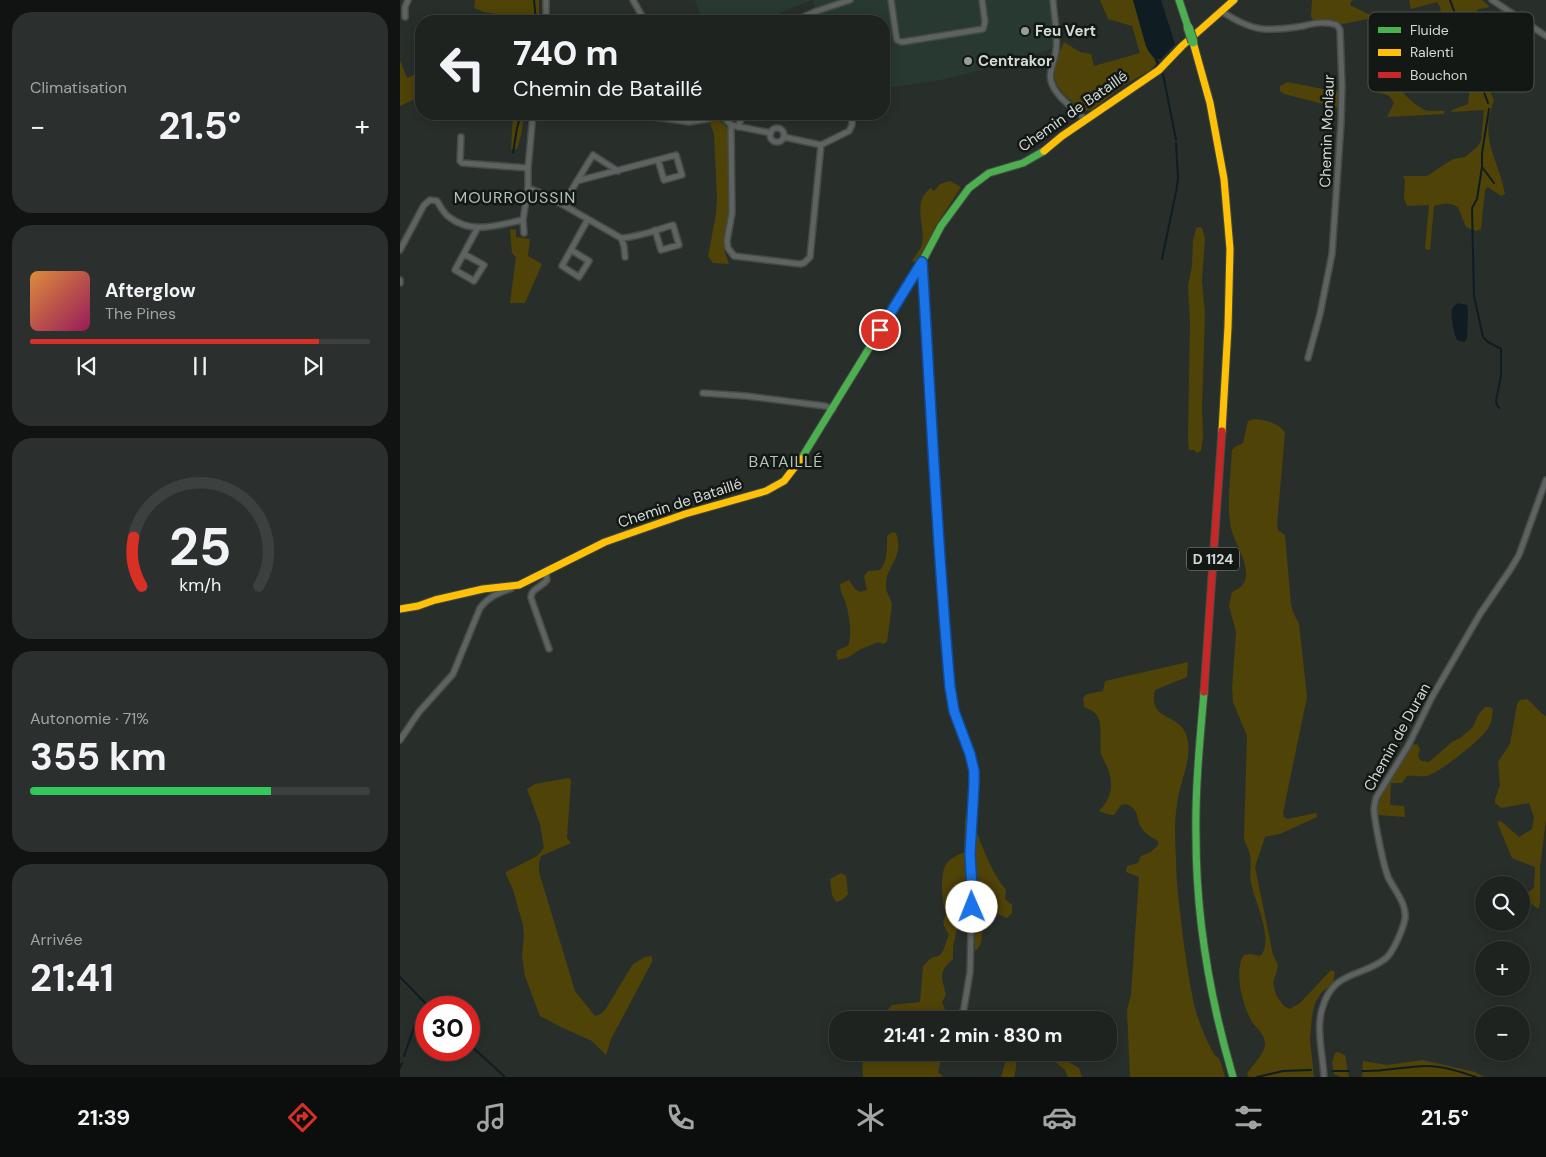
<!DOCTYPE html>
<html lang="fr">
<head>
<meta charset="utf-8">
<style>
	body { margin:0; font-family:"DM Sans",sans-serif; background:#2b2f2d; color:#f1f3f6; height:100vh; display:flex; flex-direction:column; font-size:19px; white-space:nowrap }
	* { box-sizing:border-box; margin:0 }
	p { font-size:16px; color:#a1a4a5 }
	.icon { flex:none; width:28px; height:28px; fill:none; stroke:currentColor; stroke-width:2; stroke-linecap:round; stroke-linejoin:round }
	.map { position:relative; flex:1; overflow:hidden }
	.details { display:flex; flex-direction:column; gap:12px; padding:12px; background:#101312; width:400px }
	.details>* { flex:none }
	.banner { position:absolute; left:15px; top:15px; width:475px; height:105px; border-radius:20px; box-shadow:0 2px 12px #0003,0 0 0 1px #3c403e; background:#1e2320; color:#f1f3f6; overflow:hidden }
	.controls { position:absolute; left:1075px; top:876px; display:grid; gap:10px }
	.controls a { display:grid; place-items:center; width:55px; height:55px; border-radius:50%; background:#1e2320; box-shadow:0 2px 12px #0003,0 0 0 1px #3c403e; font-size:25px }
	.speed { position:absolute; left:15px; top:996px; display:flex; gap:10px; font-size:25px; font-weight:700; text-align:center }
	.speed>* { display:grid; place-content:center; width:65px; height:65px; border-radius:50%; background:#1e2320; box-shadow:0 2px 12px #0003,0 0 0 1px #3c403e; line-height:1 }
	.speed .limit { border:8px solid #d22; background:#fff; color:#111 }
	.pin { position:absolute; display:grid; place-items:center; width:42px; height:42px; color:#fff; margin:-21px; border:2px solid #fff; border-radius:50%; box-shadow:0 1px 5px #0007 }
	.me { position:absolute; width:55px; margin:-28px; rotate:359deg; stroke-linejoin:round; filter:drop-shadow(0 0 4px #0008) }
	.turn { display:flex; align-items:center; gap:18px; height:105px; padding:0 15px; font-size:22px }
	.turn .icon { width:65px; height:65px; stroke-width:2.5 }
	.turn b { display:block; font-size:35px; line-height:42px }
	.big { font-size:38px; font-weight:700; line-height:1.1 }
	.details .tile { flex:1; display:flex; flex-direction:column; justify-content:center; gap:8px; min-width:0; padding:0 18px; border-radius:20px; background:#2b2f2d }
	.details .dial { align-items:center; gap:0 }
	.dial svg { height:130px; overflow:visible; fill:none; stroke:#3c403e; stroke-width:7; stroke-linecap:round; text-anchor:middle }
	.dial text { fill:#f1f3f6; stroke:none }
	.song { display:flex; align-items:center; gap:15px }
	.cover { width:60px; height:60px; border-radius:8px; background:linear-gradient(135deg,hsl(30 70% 55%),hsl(330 70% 35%)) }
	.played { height:5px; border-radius:2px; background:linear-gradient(90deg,#d93025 85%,#3c403e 85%) }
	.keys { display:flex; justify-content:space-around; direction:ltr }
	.heat { display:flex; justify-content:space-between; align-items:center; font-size:28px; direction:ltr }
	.charge { height:8px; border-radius:4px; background:linear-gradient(90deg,#34c759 71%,#3c403e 0) }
	.trip { position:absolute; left:429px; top:1011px; width:288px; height:50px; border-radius:20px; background:#1e2320; box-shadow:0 2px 12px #0003,0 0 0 1px #3c403e; font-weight:700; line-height:50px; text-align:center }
	.menu { display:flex; height:80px; justify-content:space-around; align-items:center; background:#0c0e0d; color:#a1a4a5 }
	.menu .icon { width:35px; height:35px }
	.menu .on { color:#d93025 }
	.menu b { font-size:22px; color:#f1f3f6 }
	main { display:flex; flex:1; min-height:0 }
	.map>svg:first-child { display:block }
	.built { fill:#283931 }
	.green { fill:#4f4308 }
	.water { fill:#0f1d23 }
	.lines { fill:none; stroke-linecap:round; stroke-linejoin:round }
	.stream { stroke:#0f1d23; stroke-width:2 }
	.street-casing { stroke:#444a46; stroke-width:8 }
	.fast-casing { stroke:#444a46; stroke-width:9 }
	.slow-casing { stroke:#444a46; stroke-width:9 }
	.jam-casing { stroke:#444a46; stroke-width:9 }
	.street { stroke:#5e6260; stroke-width:5 }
	.fast { stroke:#4caf50; stroke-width:7 }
	.slow { stroke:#ffc107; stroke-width:7 }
	.jam { stroke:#c62828; stroke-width:7 }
	.fast-bridge-casing { stroke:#444a46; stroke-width:11; stroke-linecap:butt }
	.fast-bridge { stroke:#4caf50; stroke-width:9 }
	.route-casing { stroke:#114b97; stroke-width:12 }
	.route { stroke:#1a73e8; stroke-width:9 }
	.poi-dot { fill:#979e9a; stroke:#131815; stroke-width:2 }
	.labels { text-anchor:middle; stroke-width:5; stroke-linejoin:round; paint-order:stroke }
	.shield { fill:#131815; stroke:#99a09c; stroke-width:1 }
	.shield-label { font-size:14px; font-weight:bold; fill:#d3dad6 }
	.poi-label { font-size:15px; font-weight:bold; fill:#d3dad6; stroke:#131815; text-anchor:start }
	.street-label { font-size:15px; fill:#d3dad6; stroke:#131815 }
	.neighbourhood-label { font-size:16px; letter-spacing:1px; fill:#b3c2ba; stroke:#131815 }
	.key { fill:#131815; stroke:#4d524f; stroke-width:1 }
	.key-label { font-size:14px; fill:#d3dad6 }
</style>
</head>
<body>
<main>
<section class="details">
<div class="tile"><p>Climatisation</p>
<div class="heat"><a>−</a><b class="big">21.5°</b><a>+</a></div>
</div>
<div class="tile">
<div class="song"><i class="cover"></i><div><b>Afterglow</b><p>The Pines</p></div></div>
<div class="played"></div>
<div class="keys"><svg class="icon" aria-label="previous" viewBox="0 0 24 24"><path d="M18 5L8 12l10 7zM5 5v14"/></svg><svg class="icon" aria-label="pause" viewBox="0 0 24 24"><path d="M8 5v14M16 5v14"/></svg><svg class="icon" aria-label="next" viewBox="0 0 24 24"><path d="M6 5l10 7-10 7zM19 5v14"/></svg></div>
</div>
<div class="tile dial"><svg viewBox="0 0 100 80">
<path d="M14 69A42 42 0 1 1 86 69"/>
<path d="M14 69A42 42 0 0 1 9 39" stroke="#d93025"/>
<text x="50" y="56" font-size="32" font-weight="700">25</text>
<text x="50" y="72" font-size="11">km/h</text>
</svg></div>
<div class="tile"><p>Autonomie · 71%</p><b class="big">355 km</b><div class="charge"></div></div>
<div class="tile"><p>Arrivée</p><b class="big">21:41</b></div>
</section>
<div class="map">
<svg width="1146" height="1077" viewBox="0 0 1146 1077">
	<rect width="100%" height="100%" fill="#282f2b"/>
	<path class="built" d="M295 0H412L360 21H303Z
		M413 0H649L653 44 651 49 598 66 536 81 484 88V21H417Z"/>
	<path class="green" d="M75 0H139V21H98L96 14 84 12 74 8Z
		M700 0H733L746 46 756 63 751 70 724 85 691 111C679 109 676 105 667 97 647 79 654 64 664 42L680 52 691 54 694 66 740 53 732 26 708 19Z
		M912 0H952L950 5 972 16V18L943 24 930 19 914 21 911 17Z
		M1009 0H1082L1090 7 1079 9 1073 14 1072 18 1078 27 1070 37V40L1079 50 1081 72 1094 100C1079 140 1098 158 1105 194L1101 196 1088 187 1085 190 1081 229 1076 231 1066 227 1058 207C1049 202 1044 203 1034 206L1030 250 1025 249 1029 205 1007 206 1004 198 1005 181 1003 176H1027L1053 159 1065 157 1077 147 1081 141 1084 110 1051 112 1052 110 1068 104 1070 85 1066 60 1056 40 1044 30 1040 7 1037 2 1011 9Z
		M977 55H980C991 74 1003 100 1025 110 1031 112 1038 110 1045 111L1044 114 987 117 994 103C989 91 981 96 974 89V86L983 81 982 68 976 57Z
		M0 60 7 78 21 72V96L0 106Z
		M887 82 923 89 929 92 939 91V108L884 94 880 91V86Z
		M113 114H124L121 135 117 149H111Z
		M315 120C322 121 326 124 328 131L329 212 324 240V250L329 264 313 263 308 256 316 214 317 198 314 134 310 123Z
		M550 181 561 187 535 227 521 257 516 262 512 261C515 256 521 250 522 244 526 225 511 202 531 188L534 191 540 184Z
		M800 227 802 228 805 238 802 281 805 314 802 408 803 437 801 451 797 453 794 450H789L788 440 790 321 788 286 792 265 793 241 796 228Z
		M110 229 116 230V237L130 239 128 256 142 264 125 303H110L116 257 112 253Z
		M854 419C867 420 876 422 885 432L877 525 878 530 885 535 891 604 893 612 899 624 907 697 883 813 884 817 887 819 916 813 917 815V817L880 834 865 837 855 867 873 955 878 965 877 970 873 983 876 995 884 1006 890 1009 900 1003 931 970 935 972 933 983 921 993 915 1003 912 1016 910 1039 914 1077H849L847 1074C852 1065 864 1055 865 1045 866 1035 857 1029 852 1022 843 1006 833 971 844 955L851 954 859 956 862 954C873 936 855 903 851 883 849 874 852 864 850 855 849 849 845 844 844 837L847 736 833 702 832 688 836 632 829 606 832 592C839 589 845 585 846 576 847 558 835 545 831 528 826 503 831 476 832 450L835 447 843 443 848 421Z
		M492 532 496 533C505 558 485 566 486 586 486 593 491 598 492 605L487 642 483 644 478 642 459 650 449 657 438 660 436 655 438 650 448 646C453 634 449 616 446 604 444 597 440 592 440 584L449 580 455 589 460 592 467 590 464 576 468 571 480 570C488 561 487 547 487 536Z
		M788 662 787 677 755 690C747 724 784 710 788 742 791 763 779 784 777 805 774 822 775 841 776 858 776 884 780 911 783 937 786 959 789 982 794 1004 798 1020 805 1039 814 1054 815 1056 818 1057 819 1059 822 1063 823 1072 825 1077H730L727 1010 731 995 739 877 726 872 727 866 738 863 741 856 751 852 758 845V841C753 838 747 835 744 831 733 819 743 811 726 804L721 805 714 815H710L699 811C710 800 714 787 709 772 707 765 703 760 701 753 699 741 704 720 694 712 691 710 687 708 684 707L683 698 687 694 703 691 705 681Z
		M1127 699C1134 704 1138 712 1146 716V819L1140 868V903L1138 909 1122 896 1134 888 1135 867 1112 858 1097 822 1101 821 1119 837 1132 829 1134 817 1129 803 1101 808 1095 803V799L1100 785 1098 762 1110 744 1117 704 1120 700Z
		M1085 707H1090L1093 709C1092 717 1092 724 1086 731 1077 743 1040 772 1027 776 1021 777 1013 775 1007 776L1002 783H991L990 805 1004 806 1005 817 978 815V805L983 790 1011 745 1017 744 1020 749 1018 756 1021 761 1029 762 1052 742 1060 738 1073 727 1078 715Z
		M169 778 171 780 167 838 171 843 141 856 139 863V872L175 991 195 1016 199 1015 205 1010 233 964 245 957 252 956V962L211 1039 206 1055 192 1041 161 1027 140 1016 125 976 122 956 124 936 123 925 113 890 106 874V872L137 856 144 848 140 824 127 789 135 784Z
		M567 814 569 827 576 830C584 851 592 873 606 890L605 899 612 905V913L607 918 587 909 580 910C581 921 586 944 575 951V926L567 918 559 921 553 946V959C537 973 542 977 546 995L542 1002 549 1020H486L487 1011 492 1005 520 1002 523 966 531 958 539 956 543 951 549 934C544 927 541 923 546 915 542 904 539 872 547 863 551 858 558 855 564 852L565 818Z
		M441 873 446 876 448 894 442 900 436 902 432 895 430 879Z
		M938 1052 945 1055 949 1077H941L934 1074 932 1063 935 1053Z
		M465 1053H543L538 1072 543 1077H463L462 1059Z
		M649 1053H661L667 1061 679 1068 682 1077H668L665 1070 653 1060Z
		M612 1055C618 1061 616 1070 614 1077H601L606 1059Z
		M1023 1060 1075 1072 1084 1077H962L963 1061 987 1065Z"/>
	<path class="water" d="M733 0H761L775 44 761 59H756L749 52 746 46Z
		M1058 303 1067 305 1068 309 1067 339 1064 342 1057 340C1054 334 1050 315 1052 309 1053 306 1056 305 1058 303Z"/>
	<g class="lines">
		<path class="stream" d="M134 0 136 21
			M1050 0 1088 103
			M756 59 759 65
			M763 74 776 140
			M1089 109 1082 153V167L1077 199 1072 208 1074 296 1083 337 1088 342 1101 349V376L1096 401 1097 405 1099 408
			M113 153 117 128 121 114
			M1082 167 1094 183
			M762 259 776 192 778 178 776 143
			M0 977 30 1008
			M69 1044 105 1077
			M4 1056 20 1011
			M0 1068 2 1063
			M933 1071H949
			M962 1071C984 1072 1005 1066 1027 1066 1044 1066 1060 1072 1076 1077
			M857 1077 883 1071 911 1070"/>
		<g class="street-casing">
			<path id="street" d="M146 0V21
				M233 0 242 16 248 21
				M491 0 496 35 497 40 502 42 583 29 585 22 582 0
				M653 0C654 16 658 34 656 50 655 61 647 73 652 84 657 98 675 109 686 120
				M1092 0 1146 36
				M821 11C853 32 866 32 903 26 915 23 925 21 937 25L940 30 942 86 941 123 932 254 920 314 908 358
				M5 17V7L8 0
				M395 21 414 12 450 0
				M234 114 289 122 308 119 320 114
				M321 114 331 125 332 213 327 241 328 248 334 256 400 264 404 263 410 257 421 145 449 131 452 125V114
				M331 125 371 133
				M338 127 343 114
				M370 135a7 7 0 1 1 14 0a7 7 0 1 1-14 0Z
				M61 137 60 161 62 163 128 168
				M384 137 421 145
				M177 181 193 155 218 171
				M128 188 144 194 221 238C239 237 256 230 273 225L279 245 261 250 255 230
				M163 205 177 181 276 155 282 175 264 180 258 160
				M124 233 123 220 128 188V168L133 114
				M221 238 224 246 225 257
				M0 250 24 205 30 200 37 201C40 206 44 214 49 217 72 235 97 225 123 220
				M171 250 189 261 179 277 162 266 188 219
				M64 254 84 265 74 281 55 270 77 229
				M522 262C532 404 537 546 550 687L554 711 570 754 574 771 575 784 570 854 572 890 570 972 564 1008 560 1020
				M0 280V283
				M303 393 346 396 425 406 433 409
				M146 573 147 580C141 588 131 588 131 598L149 649
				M0 740 19 712 53 674 80 608C89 596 99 593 112 588
				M924 1077C923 1055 916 1030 922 1009 933 970 960 978 985 959 993 953 1003 929 1005 919 1007 903 994 890 988 877 983 864 975 824 974 810 974 806 975 802 976 798L1008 746 1032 697 1080 614 1110 570 1119 555 1146 480"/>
		</g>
		<g class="fast-casing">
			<path id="fast" d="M779 0 788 27
				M401 459 522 262 541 226 569 188 589 173 623 163 644 151
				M804 692C800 740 795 788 796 836 796 918 810 999 833 1077"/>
		</g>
		<g class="slow-casing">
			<path id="slow" d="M793 42 810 103 824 179 830 249 828 327 822 431
				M644 151 662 136 759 70 782 46 834 0
				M0 609 18 606 35 600 83 589 119 585 205 542 285 514 366 491 384 481 401 459"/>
		</g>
		<g class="jam-casing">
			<path id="jam" d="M804 692 822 431"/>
		</g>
		<use href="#street" class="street"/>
		<use href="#fast" class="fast"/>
		<use href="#slow" class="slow"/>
		<use href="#jam" class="jam"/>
		<g class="fast-bridge-casing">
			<path id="fast-bridge" d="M788 27 793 42"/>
		</g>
		<use href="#fast-bridge" class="fast-bridge"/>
	</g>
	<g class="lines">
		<g class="route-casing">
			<path id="route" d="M480 330 522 262C531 404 537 546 550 687L554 711 570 754 574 771V784L570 854 572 890V907"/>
		</g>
		<use href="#route" class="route"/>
	</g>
	<g class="poi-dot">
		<circle cx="625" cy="31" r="5"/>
		<circle cx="568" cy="61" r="5"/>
	</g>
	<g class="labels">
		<rect class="shield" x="787" y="547.5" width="52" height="23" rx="4"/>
		<g class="shield-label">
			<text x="813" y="564">D 1124</text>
		</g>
		<g class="poi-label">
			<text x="635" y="36">Feu Vert</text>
			<text x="578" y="66">Centrakor</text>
		</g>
		<g class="street-label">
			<text transform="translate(673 111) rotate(-35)" y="5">Chemin de Bataillé</text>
			<text transform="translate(927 131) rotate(-88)" y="5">Chemin Monlaur</text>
			<text transform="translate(280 503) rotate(-18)" y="5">Chemin de Bataillé</text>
			<text transform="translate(997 737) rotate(-61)" y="5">Chemin de Duran</text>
		</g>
		<g class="neighbourhood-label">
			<text x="115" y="203">MOURROUSSIN</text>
			<text x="386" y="467">BATAILLÉ</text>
		</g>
	</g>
	<rect x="968" y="12" width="166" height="80" rx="8" class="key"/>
	<rect x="978" y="27" width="23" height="6" fill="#4caf50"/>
	<rect x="978" y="49" width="23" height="7" fill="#ffc107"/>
	<rect x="978" y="72" width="23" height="6" fill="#c62828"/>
	<g class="key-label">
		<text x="1010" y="35">Fluide</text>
		<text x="1010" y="57">Ralenti</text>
		<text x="1010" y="80">Bouchon</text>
	</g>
</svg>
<div class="controls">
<a><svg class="icon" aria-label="search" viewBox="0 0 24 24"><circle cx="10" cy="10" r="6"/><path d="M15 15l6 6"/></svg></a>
<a>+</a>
<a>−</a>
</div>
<div class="speed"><div class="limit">30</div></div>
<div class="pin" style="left:480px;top:330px;background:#d93025"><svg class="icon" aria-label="arrive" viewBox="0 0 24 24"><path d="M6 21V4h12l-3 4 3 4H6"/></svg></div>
<svg class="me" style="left:572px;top:907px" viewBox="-20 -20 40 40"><circle r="19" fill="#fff"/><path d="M0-13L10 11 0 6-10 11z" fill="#1a73e8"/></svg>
<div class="trip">21:41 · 2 min · 830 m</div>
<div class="banner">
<div class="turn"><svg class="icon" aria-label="left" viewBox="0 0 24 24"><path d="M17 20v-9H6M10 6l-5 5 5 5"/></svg><div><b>740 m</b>Chemin de Bataillé</div></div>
</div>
</div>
</main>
<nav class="menu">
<b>21:39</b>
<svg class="icon on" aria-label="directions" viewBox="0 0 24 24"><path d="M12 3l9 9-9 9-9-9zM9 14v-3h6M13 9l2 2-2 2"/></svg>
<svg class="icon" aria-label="music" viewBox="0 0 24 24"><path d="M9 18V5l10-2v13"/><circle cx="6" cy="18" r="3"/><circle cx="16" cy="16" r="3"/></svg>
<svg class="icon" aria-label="phone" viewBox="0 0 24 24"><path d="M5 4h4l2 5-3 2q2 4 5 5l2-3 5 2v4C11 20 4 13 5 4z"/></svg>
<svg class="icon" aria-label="climate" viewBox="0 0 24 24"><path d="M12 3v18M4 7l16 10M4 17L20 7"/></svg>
<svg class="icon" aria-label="car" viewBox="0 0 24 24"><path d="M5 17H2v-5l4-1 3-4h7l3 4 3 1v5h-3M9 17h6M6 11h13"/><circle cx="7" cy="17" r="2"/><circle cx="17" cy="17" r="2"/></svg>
<svg class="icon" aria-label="filters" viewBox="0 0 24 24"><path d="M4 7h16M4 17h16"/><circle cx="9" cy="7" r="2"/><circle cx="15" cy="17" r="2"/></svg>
<b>21.5°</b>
</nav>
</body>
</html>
